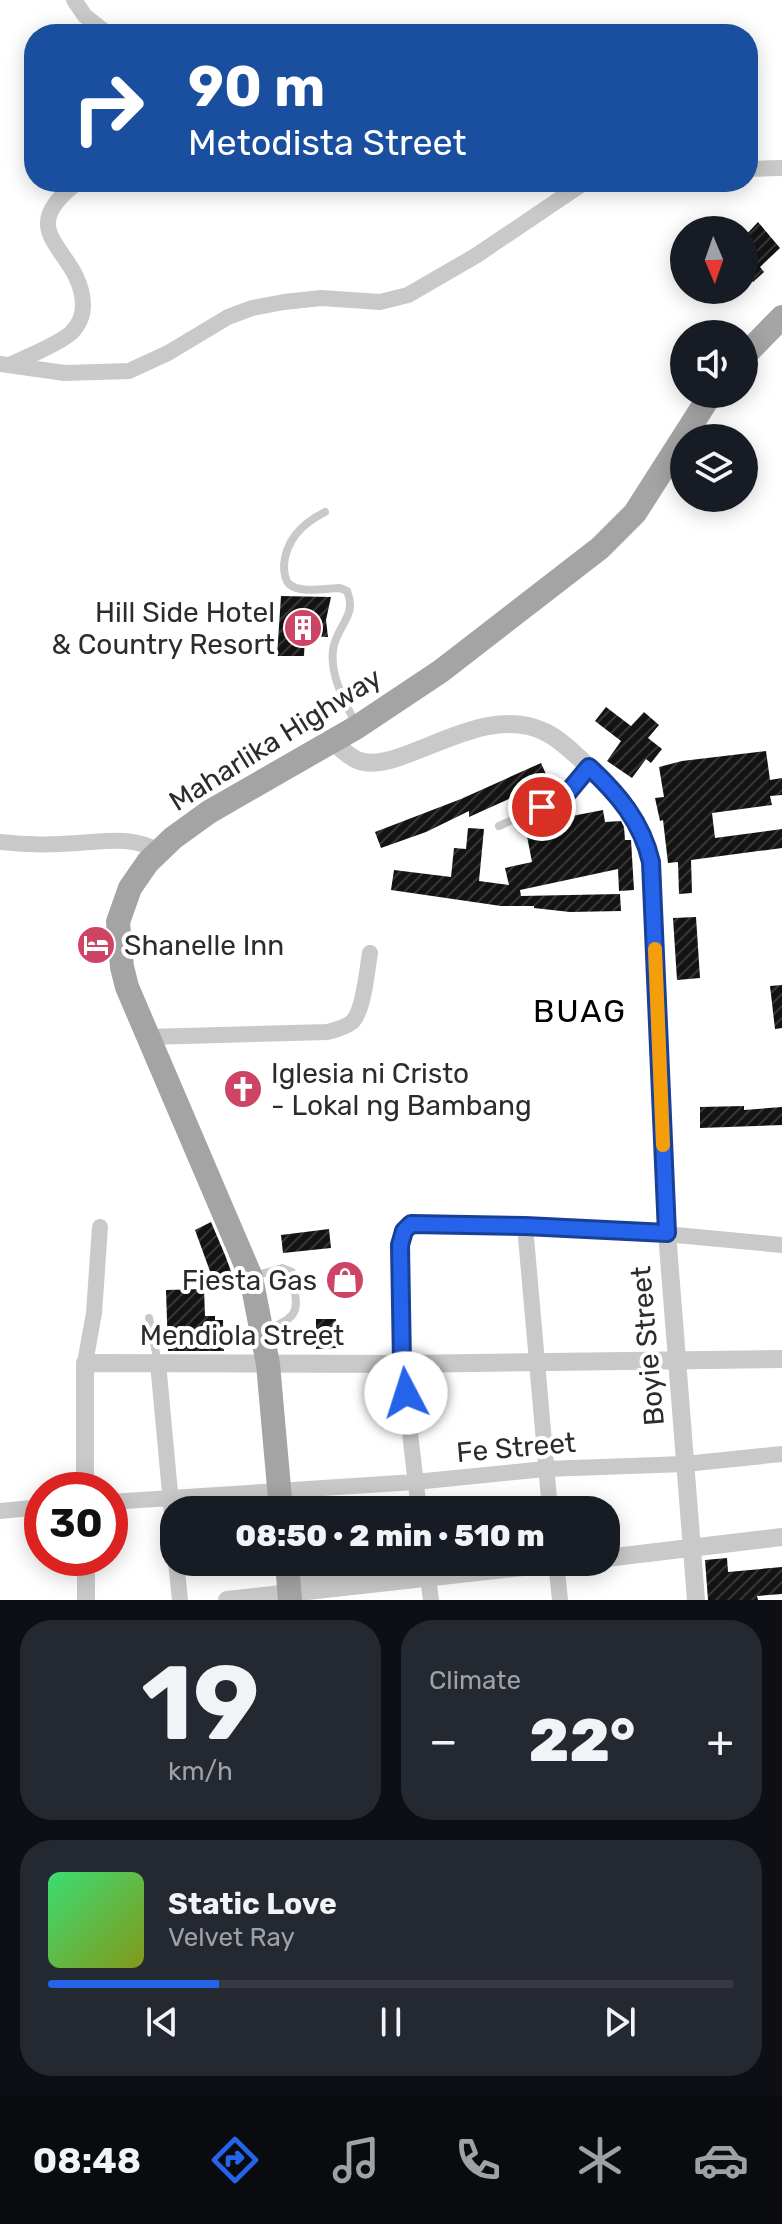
<!DOCTYPE html>
<html lang="en">
<head>
<meta charset="utf-8">
<style>
	body { margin:0; font-family:Rubik,sans-serif; background:#242831; color:#f1f3f6; height:100vh; display:flex; flex-direction:column; font-size:30px; white-space:nowrap }
	* { box-sizing:border-box; margin:0 }
	p { font-size:26px; color:#9ea1a6 }
	.icon { flex:none; width:44px; height:44px; fill:none; stroke:currentColor; stroke-width:2; stroke-linecap:round; stroke-linejoin:round }
	.map { position:relative; height:1600px; overflow:hidden }
	.drawer { display:flex; flex-direction:column; gap:20px; padding:20px; background:#0d0f14; flex:1 }
	.drawer>* { flex:none }
	.top-card { position:absolute; left:24px; top:24px; width:734px; height:168px; border-radius:32px; box-shadow:0 4px 20px #0003; background:#1a4fa0; color:#fff; overflow:hidden }
	.needle { width:52px; rotate:178deg }
	.tools { position:absolute; left:670px; top:216px; display:grid; gap:16px }
	.tools a { display:grid; place-items:center; width:88px; height:88px; border-radius:50%; background:#171b24; box-shadow:0 4px 20px #0003; font-size:40px }
	.speed { position:absolute; left:24px; top:1472px; display:flex; gap:16px; font-size:40px; font-weight:700; text-align:center }
	.speed>* { display:grid; place-content:center; width:104px; height:104px; border-radius:50%; background:#171b24; box-shadow:0 4px 20px #0003; line-height:1 }
	.speed .limit { border:12px solid #d22; background:#fff; color:#111 }
	.pin { position:absolute; display:grid; place-items:center; width:68px; height:68px; color:#fff; margin:-34px; border:4px solid #fff; border-radius:50%; box-shadow:0 2px 8px #0007 }
	.me { position:absolute; width:88px; margin:-44px; rotate:355deg; stroke-linejoin:round; filter:drop-shadow(0 0 6px #0008) }
	.turn { display:flex; align-items:center; gap:28px; height:168px; padding:0 32px; font-size:36px }
	.turn .icon { width:104px; height:104px; stroke-width:2.5 }
	.turn b { display:block; font-size:56px; line-height:68px }
	.big { font-size:60px; font-weight:800; line-height:1.1 }
	.drawer .tile { flex:1; display:flex; flex-direction:column; justify-content:center; gap:12px; min-width:0; padding:0 28px; border-radius:32px; background:#242831 }
	.drawer .dial { align-items:center; gap:0 }
	.dial b { font-size:104px; line-height:1 }
	.song { display:flex; align-items:center; gap:24px }
	.cover { width:96px; height:96px; border-radius:12px; background:linear-gradient(135deg,hsl(140 70% 55%),hsl(70 70% 35%)) }
	.played { height:8px; border-radius:4px; background:linear-gradient(90deg,#2563eb 25%,#363941 25%) }
	.keys { display:flex; justify-content:space-around; direction:ltr }
	.heat { display:flex; justify-content:space-between; align-items:center; font-size:44px; direction:ltr }
	.drawer .tiles { flex:1; display:grid; gap:20px; grid-template-columns:1fr 1fr }
	.tile:last-child { grid-column:span 2 }
	.trip { position:absolute; left:160px; top:1496px; width:460px; height:80px; border-radius:32px; background:#171b24; box-shadow:0 4px 20px #0003; font-weight:800; line-height:80px; text-align:center }
	.tab-bar { display:flex; height:128px; justify-content:space-around; align-items:center; background:#090b0e; color:#9ea1a6 }
	.tab-bar .icon { width:56px; height:56px }
	.tab-bar .active { color:#2563eb }
	.tab-bar b { font-size:36px; color:#f1f3f6 }
	.map>svg:first-child { display:block }
	.building { fill:url(#building-hatch) }
	.lines { fill:none; stroke-linecap:round; stroke-linejoin:round }
	.service { stroke:#c9c9c9; stroke-width:8 }
	.minor { stroke:#c9c9c9; stroke-width:16 }
	.tertiary { stroke:#c9c9c9; stroke-width:18 }
	.primary { stroke:#a4a4a4; stroke-width:24 }
	.route-casing { stroke:#184099; stroke-width:20 }
	.route { stroke:#2563eb; stroke-width:14 }
	.slow { stroke:#f59e0b; stroke-width:14 }
	.labels { text-anchor:middle; stroke-width:8; stroke-linejoin:round; paint-order:stroke }
	.poi-label { font-size:28px; fill:#2c2c2c; stroke:#fff; text-anchor:end }
	.street-label { font-size:28px; fill:#2c2c2c; stroke:#fff }
	.quarter-label { font-size:32px; letter-spacing:2px; fill:#000; stroke:#fff }
</style>
</head>
<body>
<div class="map">
<svg width="782" height="1600" viewBox="0 0 782 1600">
	<defs>
		<pattern id="building-hatch" width="6" height="6" patternUnits="userSpaceOnUse" patternTransform="scale(2)"><rect width="6" height="6" fill="#131313"/><path d="M-1 1l2-2M0 6l6-6M5 7l2-2" fill="none" stroke="#363636"/></pattern>
	</defs>
	<rect width="100%" height="100%" fill="#fff"/>
	<path class="building" d="M758 222 780 248 760 267 764 272 753 282 744 274V237Z
		M281 596 331 597 326 620 328 637 305 636 304 656H277Z
		M606 707 631 726 644 712 659 725 648 738 662 749 651 763 646 759 632 778 607 761 621 741 595 721Z
		M766 751 770 780 782 778V795L770 796 772 805 712 813 715 838 782 829V848L691 860 692 893 679 894 678 862 668 863 663 820 660 821 655 798 664 797 659 767 682 761Z
		M541 763 549 781 469 817V811L426 832 381 848 375 832 461 799Z
		M603 810 605 822 621 821 624 827 625 840H631L634 890 619 891 618 869 520 890 521 896 620 894 621 911 570 912 534 908V906H501L391 890 394 870 451 877 454 848 466 849 468 828 484 829 479 881 509 885 505 868 532 862 526 831 542 828 541 822Z
		M696 917 700 978 677 980 673 918Z
		M782 985V1028L775 1029 770 986Z
		M744 1106V1110L782 1107V1125L700 1128V1107Z
		M211 1222 225 1255 235 1282 215 1285 195 1230Z
		M329 1229 331 1248 283 1253 281 1235Z
		M361 1269 362 1285 342 1287 340 1271Z
		M204 1289 205 1316H215V1320H223L224 1351H168L166 1290Z
		M316 1319H336V1348L316 1349Z
		M727 1558 728 1572 782 1567V1594L757 1596 758 1600H708L705 1560Z"/>
	<g class="lines">
		<path class="service" d="M325 512C303 523 286 539 284 565 284 571 285 580 289 584 300 594 327 588 340 588L347 591C358 616 336 626 333 650 330 675 344 701 355 722
			M499 826 564 797 588 768
			M254 1276 282 1268 292 1272C297 1311 304 1315 264 1331
			M149 1318 158 1363
			M290 1581 362 1575 370 1569 371 1562"/>
		<path class="minor" d="M74 0 85 16 108 34
			M748 169 782 168
			M0 364 65 373 129 371 168 353 228 317 252 308 284 302 321 298 380 302 408 295 477 255 585 182
			M10 365C28 356 57 345 71 333 79 325 83 316 83 305 82 248 8 235 78 182
			M0 842C25 845 53 845 78 843 108 841 131 836 159 851
			M148 1037 327 1032C335 1030 345 1028 352 1022 364 1011 367 970 370 953
			M525 1226 550 1510
			M85 1363 94 1313 100 1227
			M158 1363 174 1536
			M110 1502 415 1482 545 1469 685 1464 782 1454
			M419 1510 402 1364 400 1245 404 1231 411 1224 633 1231 782 1245
			M0 1511 42 1507
			M176 1562 180 1600
			M426 1562 431 1600
			M556 1562 560 1600"/>
		<path class="tertiary" d="M332 741C339 747 348 756 357 760 398 778 481 699 545 732 562 740 579 758 593 771 621 796 642 825 651 862L667 1233 696 1600
			M85 1490V1363L402 1364 782 1359
			M86 1558V1600
			M606 1558 782 1537
			M227 1600 569 1562"/>
		<path class="primary" d="M744 356 782 317
			M281 1510 268 1364 251 1277 127 987 122 967 118 922 130 888 148 862 173 838 209 812 357 727 441 671 600 548 635 513 711 394
			M287 1562 290 1600"/>
	</g>
	<g class="lines">
		<g class="route-casing">
			<path id="route" d="M406 1393 402 1364 400 1245 404 1231 411 1224 525 1226 667 1233 651 862C642 822 618 794 589 767L564 797 542 807"/>
		</g>
		<use href="#route" class="route"/>
		<path class="slow" d="M655 949 663 1145"/>
	</g>
	<defs>
		<g id="building-disc" transform="scale(2)"><circle r="9.5" fill="#ce4465" stroke="#fff"/><path d="M-4-6H4V6H1V3H-1V6H-4ZM-2.5-4.3h1.7v1.8h-1.7ZM.8-4.3h1.7v1.8H.8ZM-2.5-1h1.7V.8h-1.7ZM.8-1h1.7V.8H.8Z" fill="#fff"/></g>
		<g id="hotel-disc" transform="scale(2)"><circle r="9.5" fill="#ce4465" stroke="#fff"/><path d="M-6-4.5h1.5V1H6V5H4.5V3h-9V5H-6ZM-4 0a1.8 1.8 0 1 1 3.6 0ZM.5 0V-2.5h3Q6-2.5 6 0Z" fill="#fff"/></g>
		<g id="church-disc" transform="scale(2)"><circle r="9.5" fill="#ce4465" stroke="#fff"/><path d="M-1.2-6h2.4v3.5h3.3v2.4h-3.3V6h-2.4V-.1h-3.3v-2.4h3.3Z" fill="#fff"/></g>
		<g id="shop-disc" transform="scale(2)"><circle r="9.5" fill="#ce4465" stroke="#fff"/><path d="M-5-2.5h2.3a2.7 3.5 0 0 1 5.4 0H5L5.5 6h-11ZM-1.5-2.5h3a1.5 2.3 0 0 0-3 0Z" fill="#fff"/></g>
	</defs>
	<g fill-rule="evenodd">
		<use href="#building-disc" x="303" y="628"/>
		<use href="#hotel-disc" x="96" y="945"/>
		<use href="#church-disc" x="243" y="1089"/>
		<use href="#shop-disc" x="345" y="1280"/>
	</g>
	<g class="labels">
		<g class="poi-label">
			<text x="275" y="622">Hill Side Hotel<tspan x="275" dy="32">&amp; Country Resort</tspan></text>
			<text x="124" y="955" text-anchor="start">Shanelle Inn</text>
			<text x="271" y="1083" text-anchor="start">Iglesia ni Cristo<tspan x="271" dy="32">- Lokal ng Bambang</tspan></text>
			<text x="317" y="1290">Fiesta Gas</text>
		</g>
		<g class="street-label">
			<text transform="translate(275 739) rotate(-32)" y="10">Maharlika Highway</text>
			<text x="242" y="1345">Mendiola Street</text>
			<text transform="translate(647 1346) rotate(-95)" y="10">Boyie Street</text>
			<text transform="translate(516 1447) rotate(-5)" y="10">Fe Street</text>
		</g>
		<g class="quarter-label">
			<text x="580" y="1022">BUAG</text>
		</g>
	</g>
</svg>
<div class="tools">
<a><svg class="needle" viewBox="-14 -14 28 28"><path d="M0-13l5 13h-10z" fill="#e53935"/><path d="M0 13l5-13h-10z" fill="#9ea1a6"/></svg></a>
<a><svg class="icon" aria-label="sound" viewBox="0 0 24 24"><path d="M4 9h4l5-4v14l-5-4H4zM17 9q2 3 0 6"/></svg></a>
<a><svg class="icon" aria-label="layers" viewBox="0 0 24 24"><path d="M12 4l9 5-9 5-9-5zM3 14l9 5 9-5"/></svg></a>
</div>
<div class="speed"><div class="limit">30</div></div>
<div class="pin" style="left:542px;top:807px;background:#d93025"><svg class="icon" aria-label="arrive" viewBox="0 0 24 24"><path d="M6 21V4h12l-3 4 3 4H6"/></svg></div>
<svg class="me" style="left:406px;top:1393px" viewBox="-20 -20 40 40"><circle r="19" fill="#fff"/><path d="M0-13L10 11 0 6-10 11z" fill="#2563eb"/></svg>
<div class="trip">08:50 · 2 min · 510 m</div>
<div class="top-card">
<div class="turn"><svg class="icon" aria-label="right" viewBox="0 0 24 24"><path d="M7 20v-9h11M14 6l5 5-5 5"/></svg><div><b>90 m</b>Metodista Street</div></div>
</div>
</div>
<section class="drawer">
<div class="tiles">
<div class="tile dial"><b>19</b><p>km/h</p></div>
<div class="tile"><p>Climate</p>
<div class="heat"><a>−</a><b class="big">22°</b><a>+</a></div>
</div>
<div class="tile">
<div class="song"><i class="cover"></i><div><b>Static Love</b><p>Velvet Ray</p></div></div>
<div class="played"></div>
<div class="keys"><svg class="icon" aria-label="previous" viewBox="0 0 24 24"><path d="M18 5L8 12l10 7zM5 5v14"/></svg><svg class="icon" aria-label="pause" viewBox="0 0 24 24"><path d="M8 5v14M16 5v14"/></svg><svg class="icon" aria-label="next" viewBox="0 0 24 24"><path d="M6 5l10 7-10 7zM19 5v14"/></svg></div>
</div>
</div>
</section>
<nav class="tab-bar">
<b>08:48</b>
<svg class="icon active" aria-label="directions" viewBox="0 0 24 24"><path d="M12 3l9 9-9 9-9-9zM9 14v-3h6M13 9l2 2-2 2"/></svg>
<svg class="icon" aria-label="music" viewBox="0 0 24 24"><path d="M9 18V5l10-2v13"/><circle cx="6" cy="18" r="3"/><circle cx="16" cy="16" r="3"/></svg>
<svg class="icon" aria-label="phone" viewBox="0 0 24 24"><path d="M5 4h4l2 5-3 2q2 4 5 5l2-3 5 2v4C11 20 4 13 5 4z"/></svg>
<svg class="icon" aria-label="climate" viewBox="0 0 24 24"><path d="M12 3v18M4 7l16 10M4 17L20 7"/></svg>
<svg class="icon" aria-label="car" viewBox="0 0 24 24"><path d="M5 17H2v-5l4-1 3-4h7l3 4 3 1v5h-3M9 17h6M6 11h13"/><circle cx="7" cy="17" r="2"/><circle cx="17" cy="17" r="2"/></svg>
</nav>
</body>
</html>
